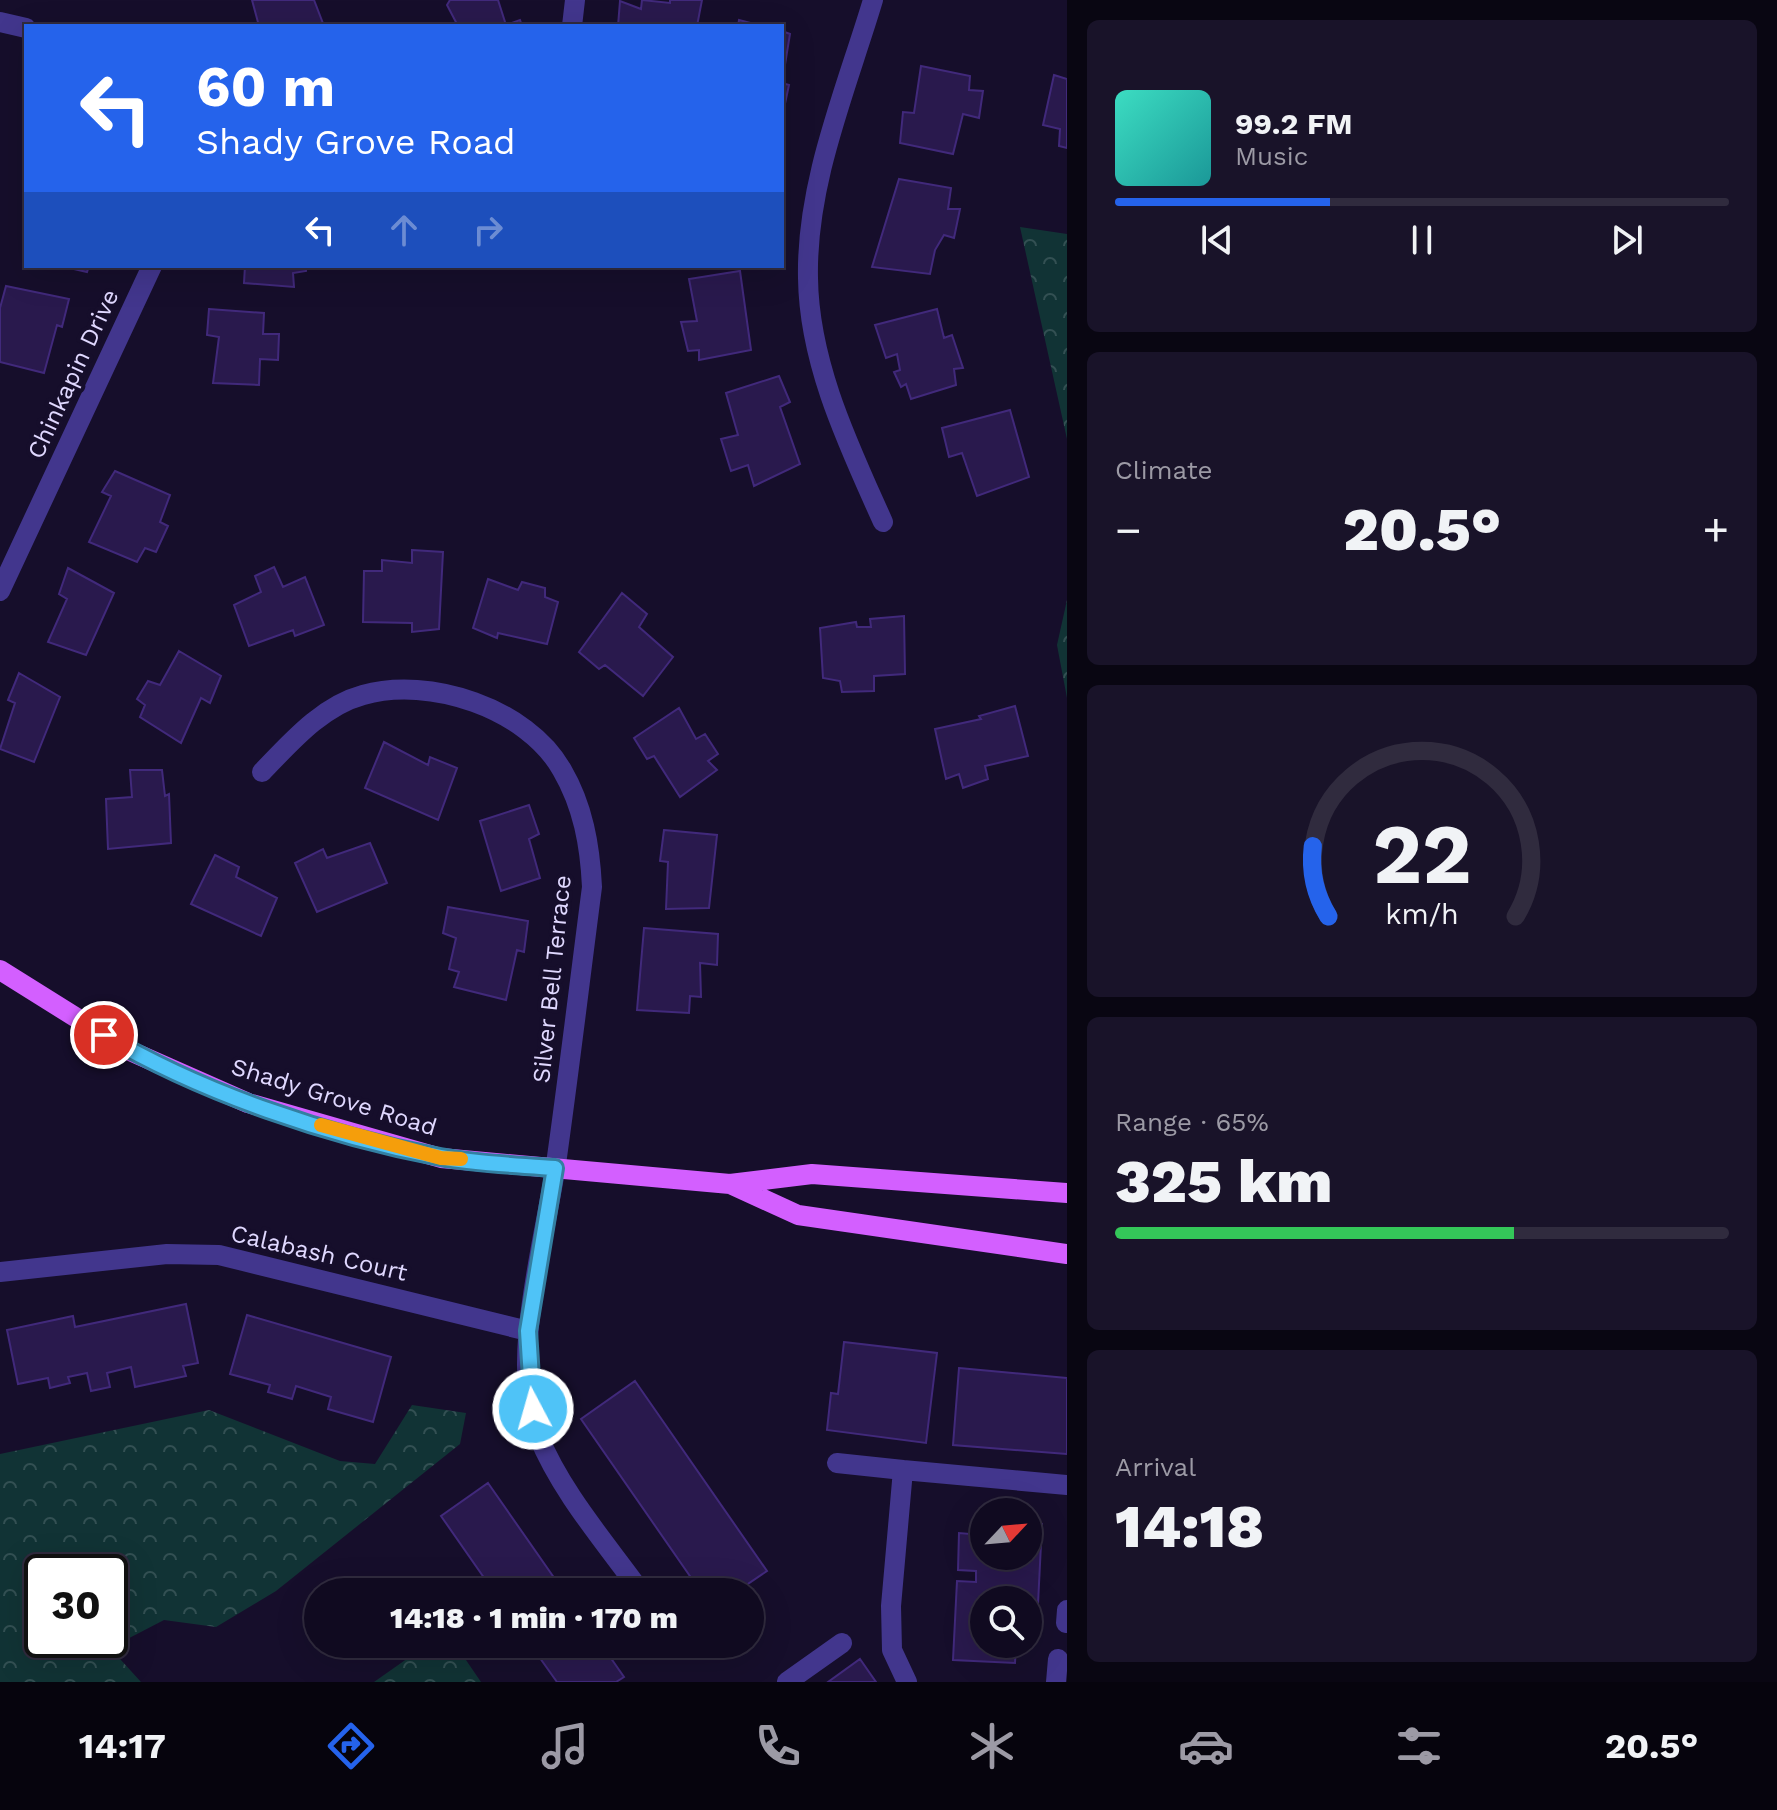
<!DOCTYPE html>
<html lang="en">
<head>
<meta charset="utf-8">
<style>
	body { margin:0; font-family:"Work Sans",sans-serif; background:#191329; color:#f1f3f6; height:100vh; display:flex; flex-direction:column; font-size:30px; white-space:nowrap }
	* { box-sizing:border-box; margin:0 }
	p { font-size:26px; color:#9c9aa5 }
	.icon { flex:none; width:44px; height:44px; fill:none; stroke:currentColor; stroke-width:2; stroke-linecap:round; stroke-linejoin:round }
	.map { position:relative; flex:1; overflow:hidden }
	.panel { display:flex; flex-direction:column; gap:20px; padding:20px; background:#090612; width:710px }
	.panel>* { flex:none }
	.hud { position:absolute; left:24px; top:24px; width:760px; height:244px; border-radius:0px; box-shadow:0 8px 32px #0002,0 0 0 2px #302b3e; background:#2563eb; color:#fff; overflow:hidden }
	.needle { width:52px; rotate:64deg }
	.tools { position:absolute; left:970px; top:1498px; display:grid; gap:16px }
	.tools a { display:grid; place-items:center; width:72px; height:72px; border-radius:50%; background:#100a20; box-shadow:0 8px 32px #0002,0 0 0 2px #302b3e; font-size:40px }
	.speed { position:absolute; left:24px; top:1554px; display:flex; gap:16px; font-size:40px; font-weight:700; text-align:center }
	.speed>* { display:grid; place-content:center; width:104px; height:104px; border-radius:50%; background:#100a20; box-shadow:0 8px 32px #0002,0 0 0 2px #302b3e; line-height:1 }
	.speed .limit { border:4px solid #111; border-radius:12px; background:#fff; color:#111 }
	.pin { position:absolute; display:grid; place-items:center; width:68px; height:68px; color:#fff; margin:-34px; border:4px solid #fff; border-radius:50%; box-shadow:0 2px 8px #0007 }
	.me { position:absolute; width:88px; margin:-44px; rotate:354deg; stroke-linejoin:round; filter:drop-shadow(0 0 6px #0008) }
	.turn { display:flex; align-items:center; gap:28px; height:168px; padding:0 40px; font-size:36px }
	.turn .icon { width:104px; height:104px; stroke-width:2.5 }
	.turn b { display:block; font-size:56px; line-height:68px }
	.lanes { display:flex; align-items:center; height:76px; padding:0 40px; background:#0003; justify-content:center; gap:40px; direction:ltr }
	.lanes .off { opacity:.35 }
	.big { font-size:60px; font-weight:800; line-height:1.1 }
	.panel .widget { flex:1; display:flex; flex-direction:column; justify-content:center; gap:12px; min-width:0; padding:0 28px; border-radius:12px; background:#191329 }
	.panel .dial { align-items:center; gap:0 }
	.dial svg { height:208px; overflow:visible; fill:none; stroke:#302b3e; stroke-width:7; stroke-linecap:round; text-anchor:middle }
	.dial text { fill:#f1f3f6; stroke:none }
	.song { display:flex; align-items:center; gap:24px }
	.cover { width:96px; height:96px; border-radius:12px; background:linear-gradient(135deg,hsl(170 70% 55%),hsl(180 70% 35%)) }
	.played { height:8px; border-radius:4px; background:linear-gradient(90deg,#2563eb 35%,#302b3e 35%) }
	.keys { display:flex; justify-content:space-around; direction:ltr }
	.heat { display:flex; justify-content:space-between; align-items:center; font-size:44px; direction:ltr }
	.charge { height:12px; border-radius:6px; background:linear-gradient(90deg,#34c759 65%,#302b3e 0) }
	.trip { position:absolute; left:304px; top:1578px; width:460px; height:80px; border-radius:40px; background:#100a20; box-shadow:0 8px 32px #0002,0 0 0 2px #302b3e; font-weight:800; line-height:80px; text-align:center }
	.tab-bar { display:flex; height:128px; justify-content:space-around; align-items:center; background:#06040d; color:#9c9aa5 }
	.tab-bar .icon { width:56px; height:56px }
	.tab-bar .selected { color:#2563eb }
	.tab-bar b { font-size:36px; color:#f1f3f6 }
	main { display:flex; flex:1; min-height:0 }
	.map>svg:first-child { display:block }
	.forest { fill:url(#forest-crowns); fill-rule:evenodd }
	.building { fill:#29194d; stroke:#41297b; stroke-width:2 }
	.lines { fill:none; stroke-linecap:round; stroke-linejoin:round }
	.minor { stroke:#42368d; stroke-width:20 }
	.major { stroke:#d35fff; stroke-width:20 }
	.route-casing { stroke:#337fa1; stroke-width:20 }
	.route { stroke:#4fc3f7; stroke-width:14 }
	.slow { stroke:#f59e0b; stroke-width:14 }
	.labels { text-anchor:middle; stroke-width:8; stroke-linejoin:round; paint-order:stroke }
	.street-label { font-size:24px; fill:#e0d8ff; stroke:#160e2b }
</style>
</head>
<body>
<main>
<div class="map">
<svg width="1067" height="1682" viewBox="0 0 1067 1682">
	<defs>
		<pattern id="forest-crowns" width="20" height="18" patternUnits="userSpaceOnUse" patternTransform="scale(2)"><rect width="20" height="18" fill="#113335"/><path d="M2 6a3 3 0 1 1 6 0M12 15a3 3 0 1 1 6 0" fill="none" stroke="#335053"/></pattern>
	</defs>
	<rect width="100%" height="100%" fill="#160e2b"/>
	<path class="forest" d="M1020 227 1067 234V439Z
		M1067 600V698L1057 645Z
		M412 1405 466 1413 460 1444 276 1591 216 1627 164 1620 110 1648 141 1682H0V1454L209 1410 340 1461 375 1464ZM110 1572V1640H42V1572Z
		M428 1644H455L481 1682H374Z"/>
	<path class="building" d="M252 0H314L324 26H259Z
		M450 0H498L506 25 520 20 522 26H458L447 5Z
		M642 0 670 3V0H702L697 26H618L620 1 641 9Z
		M739 20 762 26H738Z
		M782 31 790 34 782 83 789 85 783 113H782Z
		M921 66 970 76 969 90 983 91 979 118 963 114 953 154 900 143 903 112 914 113Z
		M1054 75 1067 79V148L1059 146 1060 129 1043 125Z
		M899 179 951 188 948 209H960L954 238 944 235 935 250 930 274 872 267Z
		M61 266H89L87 272Z
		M245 266H306V271L293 273 294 287 244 283Z
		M740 271 751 350 699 360V350L688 351 681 322 697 321 689 279Z
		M6 286 69 299 62 327 57 325 44 373 0 362V308Z
		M209 309 264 313 263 334H279L278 360 260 359 259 385 213 383 219 337 207 335Z
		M937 309 944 338 952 335 963 368 954 369 956 385 911 399 906 384 901 387 894 372 900 370 897 354 886 358 875 325Z
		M779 376 790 402 780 407 800 464 754 486 748 465 731 471 721 439 738 435 726 393Z
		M1010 410 1029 477 977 496 962 453 949 457 942 428Z
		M115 471 170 495 160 522 168 526 156 552 145 548 137 562 89 542 111 496 102 492Z
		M412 550 443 552 439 629 412 632V623L363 622 364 571H382V560L412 563Z
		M274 567 283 587 305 577 324 625 295 636 293 630 249 646 234 605 261 592 255 576Z
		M68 568 114 593 86 655 48 642 67 599 59 594Z
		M488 579 518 590 522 582 545 588V597L558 602 547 644 498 633 497 638 473 628Z
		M622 593 647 614 639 627 673 657 643 696 605 665 599 669 579 652Z
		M904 616 905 674 874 676V691L842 692 840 681 823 678 820 628 856 622 857 627H871L870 619Z
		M179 651 221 676 210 703 201 698 181 743 140 717 145 705 137 699 148 681 160 685Z
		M19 673 60 697 34 762 0 749 15 703 8 700Z
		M1015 706 1028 756 985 766 988 779 963 788 959 774 946 779 935 729 981 719 979 716Z
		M679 708 696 739 705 734 718 754 708 761 717 770 680 797 654 756 647 759 634 738Z
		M384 742 428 765 430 757 457 768 438 820 365 788Z
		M130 770H162L165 796 169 794 171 843 108 849 106 799 132 797Z
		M529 805 539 834 529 839 540 878 501 891 480 821Z
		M664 830 717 835 709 908 666 909 668 862 660 861Z
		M370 843 387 883 317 912 295 863 323 849 327 858Z
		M215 855 239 867 236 877 277 898 261 936 191 904Z
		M448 907 528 921 524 952 517 950 506 1000 454 987 459 972 449 969 456 938 443 933Z
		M644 928 718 934 717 965 700 963 701 997 690 996 689 1013 637 1010Z
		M186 1304 198 1363 183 1366 186 1376 135 1387 131 1367 107 1373 110 1387 91 1391 87 1373 68 1377 70 1383 50 1388 48 1378 18 1384 7 1330 73 1316 75 1327Z
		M247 1315 391 1357 373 1422 328 1409 331 1397 296 1386 292 1399 268 1392 270 1385 230 1374Z
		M844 1342 937 1353 926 1443 827 1430 831 1393 838 1394Z
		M959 1368 1067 1378V1454L953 1445Z
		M635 1381 767 1571 736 1592H701L581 1419Z
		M488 1483 564 1592H494L441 1516Z
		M983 1521 984 1556H1028V1523L1042 1524 1037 1624H1028V1600H984V1644H1016L1015 1663 953 1660 957 1581 976 1582V1571L958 1570 959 1533 982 1535Z
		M530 1644H601L624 1677 616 1682H557Z
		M860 1659 876 1682H828Z"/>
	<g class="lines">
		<path class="minor" d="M873 0C846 90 806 183 808 278 809 364 849 446 883 522
			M0 22 26 28
			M572 26 575 0
			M0 591 152 266
			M262 772C291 742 322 706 363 695 429 676 527 708 562 770 583 806 590 845 592 887 580 979 569 1072 556 1164 545 1240 509 1362 538 1435 561 1492 605 1542 641 1592
			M0 1272 167 1254 219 1255 528 1331
			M837 1463 903 1470
			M1066 1623 1067 1610
			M787 1682 842 1643
			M907 1682 892 1650 891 1606 903 1470 1067 1485
			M1056 1682 1058 1659"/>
		<path class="major" d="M0 970 128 1050 248 1103 441 1158 730 1184 812 1174 1067 1193
			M730 1184 798 1215 1067 1254"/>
	</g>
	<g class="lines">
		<g class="route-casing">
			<path id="route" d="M104 1035C202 1093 329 1136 440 1157 478 1164 518 1165 555 1168L528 1331 533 1409"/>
		</g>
		<use href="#route" class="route"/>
		<path class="slow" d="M321 1125 441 1158 461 1159"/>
	</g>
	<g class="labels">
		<g class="street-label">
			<text transform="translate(73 374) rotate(-65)" y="8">Chinkapin Drive</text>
			<text transform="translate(552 979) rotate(-84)" y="8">Silver Bell Terrace</text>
			<text transform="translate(334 1097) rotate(17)" y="8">Shady Grove Road</text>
			<text transform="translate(319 1253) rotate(13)" y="8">Calabash Court</text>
		</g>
	</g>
</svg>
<div class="tools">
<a><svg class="needle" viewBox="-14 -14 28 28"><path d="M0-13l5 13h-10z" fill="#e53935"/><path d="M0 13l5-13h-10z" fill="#9c9aa5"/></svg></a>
<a><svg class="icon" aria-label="search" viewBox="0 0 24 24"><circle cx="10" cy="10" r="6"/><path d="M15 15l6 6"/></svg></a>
</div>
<div class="speed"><div class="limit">30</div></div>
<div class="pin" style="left:104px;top:1035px;background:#d93025"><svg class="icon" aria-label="arrive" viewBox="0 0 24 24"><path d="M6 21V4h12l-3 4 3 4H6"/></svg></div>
<svg class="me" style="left:533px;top:1409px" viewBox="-20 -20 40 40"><circle r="17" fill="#4fc3f7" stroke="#fff" stroke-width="3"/><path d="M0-11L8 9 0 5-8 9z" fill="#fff"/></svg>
<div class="trip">14:18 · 1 min · 170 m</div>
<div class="hud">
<div class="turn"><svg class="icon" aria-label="left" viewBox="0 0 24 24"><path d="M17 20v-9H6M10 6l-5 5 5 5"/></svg><div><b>60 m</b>Shady Grove Road</div></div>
<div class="lanes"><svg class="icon" aria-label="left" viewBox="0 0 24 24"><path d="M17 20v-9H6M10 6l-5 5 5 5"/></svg><svg class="icon off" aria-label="ahead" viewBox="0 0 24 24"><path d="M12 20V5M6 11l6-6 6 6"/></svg><svg class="icon off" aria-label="right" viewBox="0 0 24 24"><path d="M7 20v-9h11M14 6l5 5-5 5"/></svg></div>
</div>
</div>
<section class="panel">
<div class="widget">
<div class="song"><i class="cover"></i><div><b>99.2 FM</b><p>Music</p></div></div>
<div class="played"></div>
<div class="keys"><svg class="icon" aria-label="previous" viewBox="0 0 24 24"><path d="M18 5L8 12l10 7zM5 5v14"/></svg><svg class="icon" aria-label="pause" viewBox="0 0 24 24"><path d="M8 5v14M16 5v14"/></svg><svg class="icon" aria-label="next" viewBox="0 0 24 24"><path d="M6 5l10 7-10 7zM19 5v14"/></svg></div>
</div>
<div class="widget"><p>Climate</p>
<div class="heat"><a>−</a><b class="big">20.5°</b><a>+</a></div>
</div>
<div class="widget dial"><svg viewBox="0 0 100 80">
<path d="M14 69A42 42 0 1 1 86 69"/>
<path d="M14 69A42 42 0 0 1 8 42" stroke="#2563eb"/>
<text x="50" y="56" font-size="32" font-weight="700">22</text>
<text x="50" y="72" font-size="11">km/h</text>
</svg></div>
<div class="widget"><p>Range · 65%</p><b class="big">325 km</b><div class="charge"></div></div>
<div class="widget"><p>Arrival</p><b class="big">14:18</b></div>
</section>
</main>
<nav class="tab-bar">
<b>14:17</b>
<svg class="icon selected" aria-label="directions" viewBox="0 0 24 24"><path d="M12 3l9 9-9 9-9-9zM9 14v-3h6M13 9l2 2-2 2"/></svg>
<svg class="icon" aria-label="music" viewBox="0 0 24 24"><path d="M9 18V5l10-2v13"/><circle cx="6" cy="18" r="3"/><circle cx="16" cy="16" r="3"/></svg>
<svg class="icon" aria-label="phone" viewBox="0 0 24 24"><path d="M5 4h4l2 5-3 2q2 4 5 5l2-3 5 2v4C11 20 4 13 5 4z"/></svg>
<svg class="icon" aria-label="climate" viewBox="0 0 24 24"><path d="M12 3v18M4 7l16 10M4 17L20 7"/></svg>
<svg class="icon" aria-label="car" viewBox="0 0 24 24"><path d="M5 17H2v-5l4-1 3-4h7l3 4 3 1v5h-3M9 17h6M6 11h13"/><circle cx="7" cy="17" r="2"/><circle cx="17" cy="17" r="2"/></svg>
<svg class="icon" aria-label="filters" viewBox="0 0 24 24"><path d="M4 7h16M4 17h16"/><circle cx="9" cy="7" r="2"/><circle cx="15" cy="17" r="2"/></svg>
<b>20.5°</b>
</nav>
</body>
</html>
